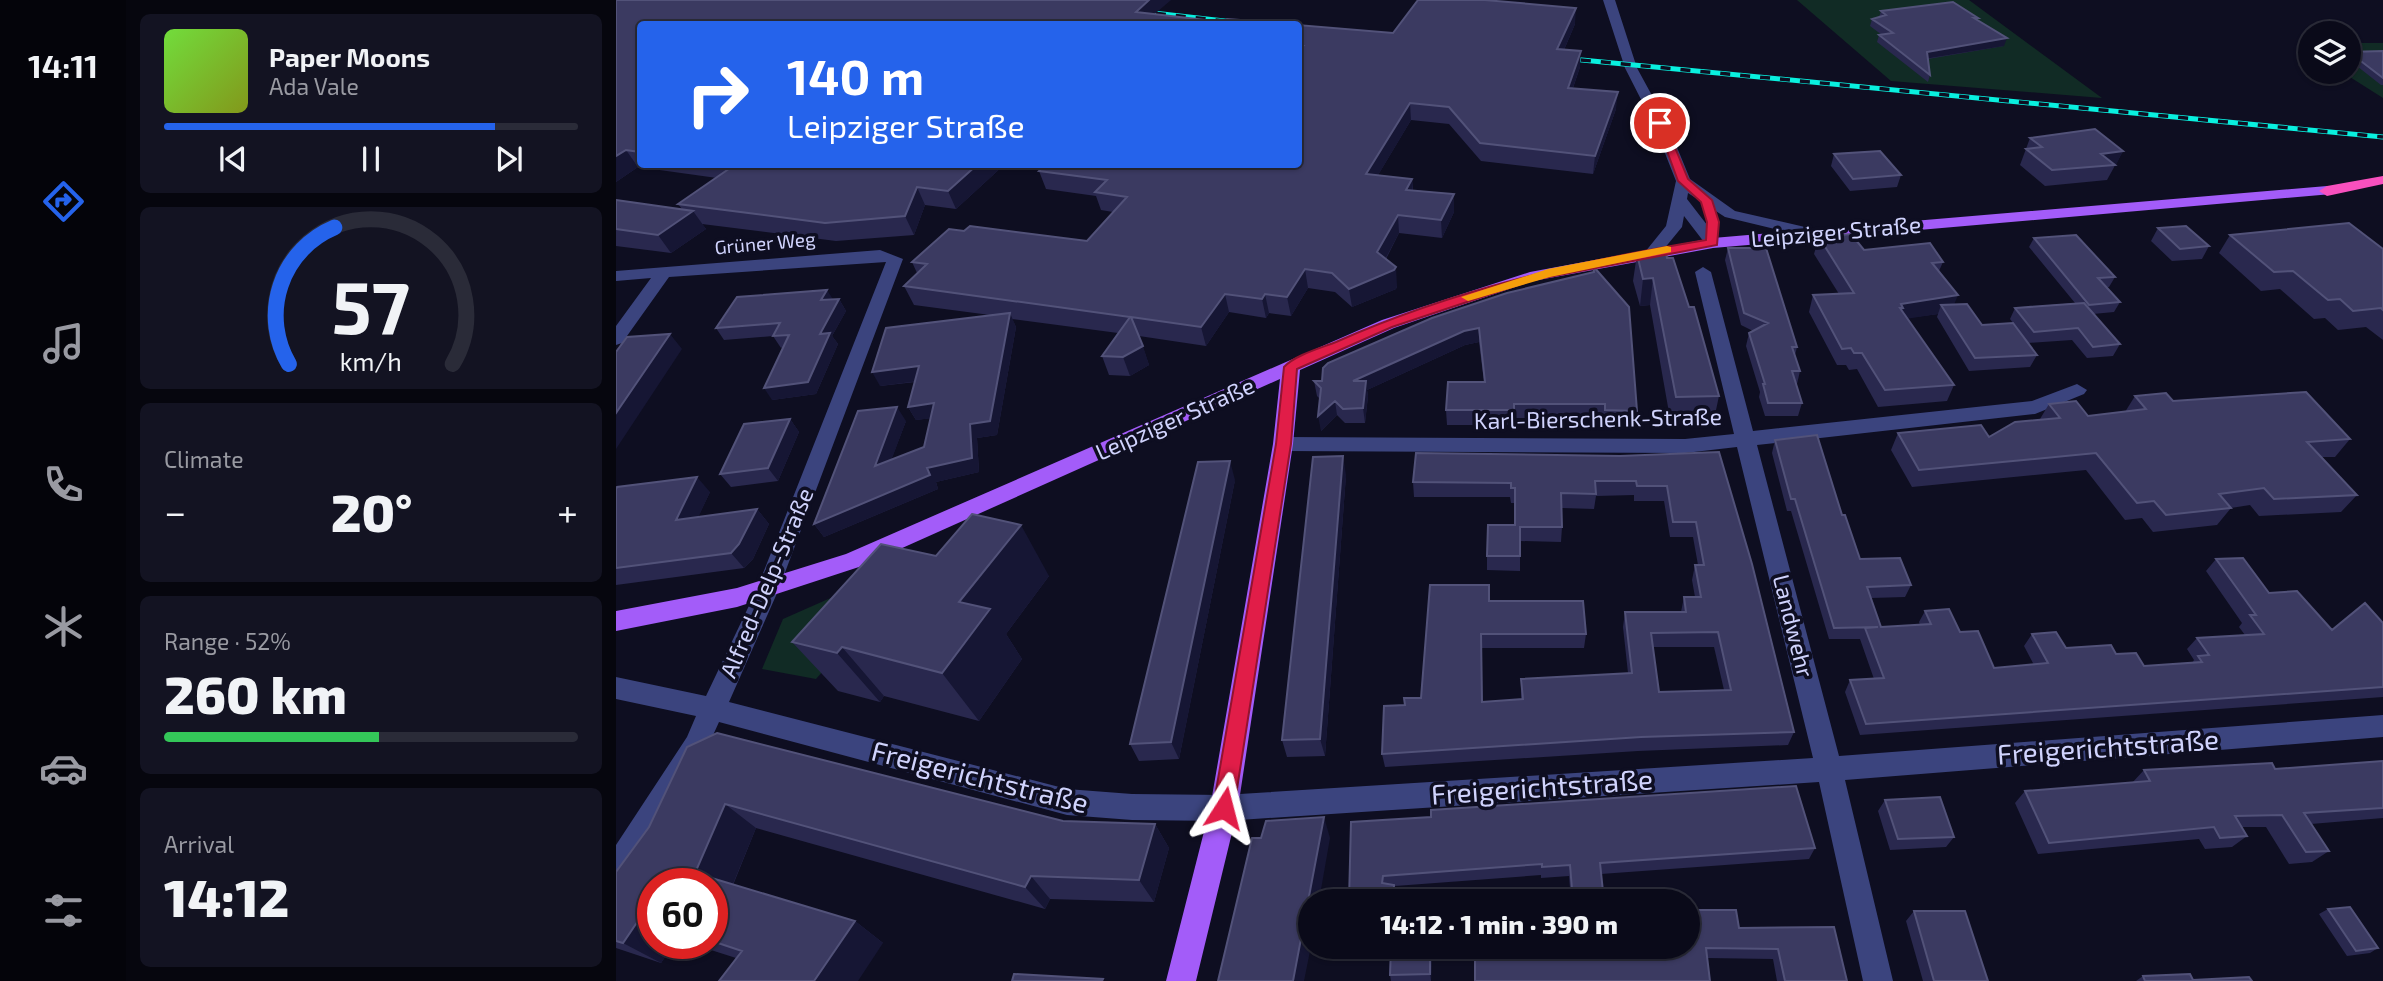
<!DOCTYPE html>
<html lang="en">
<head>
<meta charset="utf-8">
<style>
	body { margin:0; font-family:"Exo 2",sans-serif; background:#131322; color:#f1f3f6; height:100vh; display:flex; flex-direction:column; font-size:26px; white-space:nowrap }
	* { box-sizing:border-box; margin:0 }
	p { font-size:23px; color:#999aa2 }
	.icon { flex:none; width:38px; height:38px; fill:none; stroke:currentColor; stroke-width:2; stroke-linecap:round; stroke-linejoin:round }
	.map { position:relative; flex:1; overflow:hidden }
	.side { display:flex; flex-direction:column; gap:14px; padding:14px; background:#06060e; width:490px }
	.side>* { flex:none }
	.guide { position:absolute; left:21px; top:21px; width:665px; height:147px; border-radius:7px; box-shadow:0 2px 5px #0004,0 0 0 2px #2a2b38; background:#2563eb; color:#fff; overflow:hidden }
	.buttons { position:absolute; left:1682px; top:21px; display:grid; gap:14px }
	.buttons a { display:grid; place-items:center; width:63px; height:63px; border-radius:50%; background:#0a0a19; box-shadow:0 2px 5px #0004,0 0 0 2px #2a2b38; font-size:35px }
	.speed { position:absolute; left:21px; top:868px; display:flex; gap:14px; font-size:35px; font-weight:700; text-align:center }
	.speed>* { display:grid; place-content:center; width:91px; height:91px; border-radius:50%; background:#0a0a19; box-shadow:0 2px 5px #0004,0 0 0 2px #2a2b38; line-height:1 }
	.speed .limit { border:10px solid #d22; background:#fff; color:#111 }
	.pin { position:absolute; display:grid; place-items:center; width:60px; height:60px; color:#fff; margin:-30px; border:4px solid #fff; border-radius:50%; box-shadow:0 2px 7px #0007 }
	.me { position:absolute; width:77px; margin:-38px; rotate:9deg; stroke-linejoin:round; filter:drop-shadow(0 0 5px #0008) }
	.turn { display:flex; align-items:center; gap:24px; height:147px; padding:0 35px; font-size:32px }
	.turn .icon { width:91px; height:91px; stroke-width:2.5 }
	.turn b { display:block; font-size:49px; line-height:60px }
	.big { font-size:52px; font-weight:800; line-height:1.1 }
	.side .card { flex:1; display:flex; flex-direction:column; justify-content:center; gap:10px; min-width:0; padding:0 24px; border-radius:10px; background:#131322 }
	.side .dial { align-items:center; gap:0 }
	.dial svg { height:182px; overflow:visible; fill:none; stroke:#2a2b38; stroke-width:7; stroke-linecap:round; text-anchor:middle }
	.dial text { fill:#f1f3f6; stroke:none }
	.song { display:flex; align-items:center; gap:21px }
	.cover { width:84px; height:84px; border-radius:10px; background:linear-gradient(135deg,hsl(100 70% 55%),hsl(70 70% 35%)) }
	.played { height:7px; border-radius:4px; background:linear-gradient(90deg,#2563eb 80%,#2a2b38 80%) }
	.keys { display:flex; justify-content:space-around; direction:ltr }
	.heat { display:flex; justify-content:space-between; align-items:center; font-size:38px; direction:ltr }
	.charge { height:10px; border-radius:5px; background:linear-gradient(90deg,#34c759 52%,#2a2b38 0) }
	.trip { position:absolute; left:682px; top:889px; width:402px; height:70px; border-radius:35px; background:#0a0a19; box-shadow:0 2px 5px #0004,0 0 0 2px #2a2b38; font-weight:800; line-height:70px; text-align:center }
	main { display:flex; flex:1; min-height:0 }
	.tabs { display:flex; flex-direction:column; width:126px; justify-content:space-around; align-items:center; background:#04040a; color:#999aa2 }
	.tabs .icon { width:49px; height:49px }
	.tabs .selected { color:#2563eb }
	.tabs b { font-size:32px; color:#f1f3f6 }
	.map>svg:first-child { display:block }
	.green { fill:#112b25 }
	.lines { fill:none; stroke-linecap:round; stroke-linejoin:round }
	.minor { fill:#3b447e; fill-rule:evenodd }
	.major { fill:#a35cf9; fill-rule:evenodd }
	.highway { fill:#f850be; fill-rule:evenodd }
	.rail-casing { stroke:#09f0df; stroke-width:5 }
	.rail { stroke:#0e0e21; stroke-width:3.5; stroke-dasharray:10; stroke-linecap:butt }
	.wall { fill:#29284e; fill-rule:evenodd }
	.shaded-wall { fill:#161634 }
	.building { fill:#3b3a61; stroke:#525279; stroke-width:2; fill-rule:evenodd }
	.route { fill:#e11d48; stroke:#92132f; stroke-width:2 }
	.slow { fill:#f59e0b }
	.labels { text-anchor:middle; stroke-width:7; stroke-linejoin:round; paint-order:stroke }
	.far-street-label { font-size:19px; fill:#d0d3fd; stroke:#0e0e21 }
	.street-label { font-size:23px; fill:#d0d3fd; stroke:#0e0e21 }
	.near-street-label { font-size:28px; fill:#d0d3fd; stroke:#0e0e21 }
</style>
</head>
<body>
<main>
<nav class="tabs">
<b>14:11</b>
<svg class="icon selected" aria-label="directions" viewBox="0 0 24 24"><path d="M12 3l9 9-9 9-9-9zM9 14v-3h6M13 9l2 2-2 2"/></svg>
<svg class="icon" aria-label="music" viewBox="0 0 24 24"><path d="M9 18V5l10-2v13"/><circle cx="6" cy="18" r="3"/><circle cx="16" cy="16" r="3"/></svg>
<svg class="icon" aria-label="phone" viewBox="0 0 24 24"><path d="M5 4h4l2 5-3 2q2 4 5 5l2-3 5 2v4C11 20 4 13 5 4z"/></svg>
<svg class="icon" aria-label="climate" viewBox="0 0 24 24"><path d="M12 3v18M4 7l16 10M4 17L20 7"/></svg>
<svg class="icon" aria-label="car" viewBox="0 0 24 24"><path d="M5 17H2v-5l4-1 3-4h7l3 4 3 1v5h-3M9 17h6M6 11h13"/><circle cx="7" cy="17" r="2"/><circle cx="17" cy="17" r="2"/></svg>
<svg class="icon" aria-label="filters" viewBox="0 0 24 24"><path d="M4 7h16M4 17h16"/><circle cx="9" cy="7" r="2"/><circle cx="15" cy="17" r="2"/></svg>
</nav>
<section class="side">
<div class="card">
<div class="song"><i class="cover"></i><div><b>Paper Moons</b><p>Ada Vale</p></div></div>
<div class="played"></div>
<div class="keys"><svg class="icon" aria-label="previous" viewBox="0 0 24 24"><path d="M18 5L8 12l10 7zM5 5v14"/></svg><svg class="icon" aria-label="pause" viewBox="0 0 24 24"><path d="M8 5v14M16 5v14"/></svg><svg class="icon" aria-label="next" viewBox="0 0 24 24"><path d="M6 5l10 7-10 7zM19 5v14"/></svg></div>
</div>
<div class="card dial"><svg viewBox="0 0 100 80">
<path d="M14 69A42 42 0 1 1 86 69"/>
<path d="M14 69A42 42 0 0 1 34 9" stroke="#2563eb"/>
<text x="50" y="56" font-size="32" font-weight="700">57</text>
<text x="50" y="72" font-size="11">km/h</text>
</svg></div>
<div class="card"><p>Climate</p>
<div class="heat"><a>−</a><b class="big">20°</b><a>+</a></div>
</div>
<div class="card"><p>Range · 52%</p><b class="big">260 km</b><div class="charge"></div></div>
<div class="card"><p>Arrival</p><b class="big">14:12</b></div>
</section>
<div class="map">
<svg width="1767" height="981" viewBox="0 0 1767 981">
	<rect width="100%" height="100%" fill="#0e0e21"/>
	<path class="green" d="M1181 0H1353L1486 98 1275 81Z
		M1733 43H1767V98L1726 72H1732Z
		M244 585 252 620 200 679 146 669 167 619Z"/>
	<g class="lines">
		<path class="minor" d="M987 0H999L1021 68 1051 123 1074 179 1119 211 1202 230V236L1196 238 1109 217 1072 193 1071 199 1105 243 1103 246H1091L1068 216 1066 227 1043 255H1031L1029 252 1050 226 1060 181 1037 123 1009 68Z
			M264 250 287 259 162 591 113 702 451 789 516 794 608 795 1197 758 1121 447 1069 453 667 451 657 444 667 437 1069 439 1118 434 1079 272 1087 267 1095 272 1137 431 1416 401 1461 384 1471 390 1468 394 1419 414 1141 445 1223 756 1767 715V737L1229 780 1277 981H1247L1203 782 608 821 516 820 451 815 103 722 89 753 10 881 0 885V845L71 737 80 716 0 699V677L90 696 140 591 270 262 53 277 6 343 0 345V326L35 278 0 281V271Z"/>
		<path class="major" d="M1711 186 1719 191 1716 194 1097 248 917 281 778 328 684 370 677 444 622 808 580 981H550L594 808 657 444 664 379 246 566 121 607 0 631V611L121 588 230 554 766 320 914 272 1097 238Z"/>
		<path class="highway" d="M1767 176V184L1711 196 1703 191 1711 186Z"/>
		<g class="rail-casing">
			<path id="rail" d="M520 11 635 24
				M945 58 1767 137"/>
		</g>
		<use href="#rail" class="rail"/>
	</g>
	<path class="wall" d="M0 0 539 14 607 22 679 24H24V164H389L340 209 309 205 298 235 220 241 86 224 90 229 55 253 0 246V200L66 209 62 204 101 178 22 167 0 182Z
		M1265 11 1362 18 1361 20 1388 46 1312 59 1314 75 1312 82 1261 42 1263 35H1266L1254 26 1256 19 1263 17Z
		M959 24 948 50 964 67 957 88 1000 109 977 174 865 161 833 124 795 120 762 175 796 179 797 190 838 194V212L826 238 783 233 770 259 781 286 780 289 736 307 719 292 692 288 675 316 653 313 650 318 613 312 590 346 523 336 533 365 514 376 493 375 486 356 502 333 396 319 400 327 381 435 361 438 363 472 320 482 322 489 208 537 198 524 290 421 275 460 308 447 315 418 300 420 292 407 299 382 264 386 374 315 298 305 288 286 301 273 296 262 348 231 471 241 497 212 485 210 480 196 430 189 423 171 682 164V25L777 33Z
		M1767 51V85H1765L1732 59 1733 52Z
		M1414 138 1507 151 1491 180 1429 186 1404 165Z
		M1218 154 1285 175 1281 187 1234 191 1215 166Z
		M1542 228 1593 246 1586 259 1556 261 1535 241Z
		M1614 235 1767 249V340L1750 327 1722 330 1709 318 1698 319 1664 289 1645 291 1603 253Z
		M1203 237 1248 250 1327 262 1323 271 1338 304 1366 325 1397 323 1394 319 1399 308 1459 303 1413 247 1418 238 1499 277 1493 287H1490L1504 302 1498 312 1477 314 1504 344 1497 356 1471 358 1456 340 1412 343 1421 355 1414 367 1353 371 1321 317 1322 314 1291 318 1338 385 1331 401 1262 407 1241 369 1233 370 1230 365H1221L1193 312 1197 295 1223 294 1198 254Z
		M1112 248 1181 347 1179 355 1184 371 1181 384H1179L1186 403 1182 416H1149L1143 397 1144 392 1130 346 1133 333 1137 331 1125 325 1109 260Z
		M1021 254 1073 307 1103 396 1097 424H1055L1034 305 1024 306 1017 281Z
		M977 266 1021 411 1019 425H988V418H898V425H831L830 410 868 382 863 342 849 345 751 390 752 396 749 423H729L721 415 705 431 704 399 701 396 698 381H706L977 272Z
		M217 299H223L230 311 216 336 222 344 200 394 156 400 167 347 165 348 157 336 108 340 100 328Z
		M1519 396 1557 401 1734 439 1719 457H1706L1741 495 1725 512 1643 516 1634 505 1615 508 1601 525 1537 532 1526 518 1509 520 1470 470 1296 487 1275 450 1282 433 1373 437 1424 419 1433 404 1472 416 1509 412Z
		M174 419 183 432 162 481 115 487 104 474Z
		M1159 440 1226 515 1244 559 1295 585 1289 597 1255 598 1265 627 1304 625 1303 622 1309 611 1344 632 1378 668 1418 665 1408 646 1416 634 1450 648 1500 654 1528 666 1576 663 1578 660 1571 649 1581 638 1629 635 1623 627 1626 623 1590 571 1600 559 1653 593 1716 630 1767 623V697L1244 735 1229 692 1234 680 1258 679 1244 639H1213L1175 511H1171L1156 453Z
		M1103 452 1178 732 1172 745 1022 751 769 767 766 754 789 705 805 698 873 601 970 634 968 648H866V702L905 699V679L1012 673 1007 627 1009 612H1065L1068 597H1079L1076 580 1079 565H1082L1077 537H1054L1048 501H1018V495L980 496 978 509 946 508V527L945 542 904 541V571L871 570V556L899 525V503H895L894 497H798L797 482 1004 456ZM1037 647H1098L1108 690 1043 692Z
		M730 475 709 756 671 757 666 740Z
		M619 480 563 759 523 761 514 744Z
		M0 489 94 492 82 517 141 509 153 524 137 559 128 568 0 585Z
		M320 556 433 576 390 634 406 659 363 721 268 696 264 702 222 691 176 642Z
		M71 747 447 821 539 824 553 848 538 902 434 899 429 909 140 828 117 885 239 921 267 943 120 958 73 943H96V884H37V943H58L45 963 0 948V872L33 827Z
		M1767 761V818L1695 824 1713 851 1696 862 1673 864 1650 827H1626L1631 836 1616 847 1589 849 1583 839 1422 854 1399 803 1409 791 1516 783 1528 770 1659 769Z
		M1269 800 1338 837 1330 847 1274 850 1262 811Z
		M735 822 1199 848 1193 859 985 874 988 901H955L953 876 925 878V875L779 886 780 895V901H733Z
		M1712 909 1762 948 1754 953 1731 956 1703 914Z
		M1298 911 1372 981H1307L1290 921Z
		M1123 928 1231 981H1161L1157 959 1091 958 1094 981 890 950 948 951 947 947H1073Z
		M816 947 815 981H775L774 975Z
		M1527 976 1577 980 1636 981H1520Z"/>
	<path class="shaded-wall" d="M533 0H555L527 24 520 12Z
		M960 8 959 24 941 66V49Z
		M1391 38 1388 46 1308 59 1311 52Z
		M965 51 964 67 951 105 952 88Z
		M1002 92 1000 109 977 174 979 156Z
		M794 103 795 120 752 192 750 174Z
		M10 150 22 167 0 182V156Z
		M1507 151 1499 167H1498L1499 165 1485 154Z
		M362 164H389L340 209 332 191Z
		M796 179 797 197 790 190Z
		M301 187 309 205 298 235 289 216Z
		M838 194V212L826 238 825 220Z
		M77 211 90 229 55 253 42 235Z
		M782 215 783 233 763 271 761 252Z
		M780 267 781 286 780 289 736 307 733 289Z
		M689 269 692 288 675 316 671 297Z
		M1037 278 1034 305 1024 306 1027 279Z
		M211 290 218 301 205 300Z
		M609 294 613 312 590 346 585 327Z
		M649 294 653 313 650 318 646 299Z
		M1342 295 1335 312 1325 305 1322 314 1283 320 1287 308 1285 304Z
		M223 299 230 311 216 336 222 344 200 394 156 400 148 388 204 334Z
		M394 313 400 327 381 435 361 438 363 472 320 482 322 489 208 537 198 524 311 468 354 424Z
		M863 328V342L849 345 751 390 752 396 749 423 747 408 737 381 848 331Z
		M54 334 66 349 0 449V413Z
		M527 346 533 365 514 376 507 357Z
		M303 366 311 380 264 386 256 372Z
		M719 401 721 415 705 431 702 416Z
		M318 403 326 417 300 420 292 407Z
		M281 407 290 421 268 480 259 466Z
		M174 419 183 432 162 481 152 468Z
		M727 456 730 475 709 756 704 739Z
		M614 461 619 480 563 759 555 742Z
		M81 477 94 492 74 535 60 520Z
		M141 509 153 524 137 559 128 568 115 553Z
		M405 525 433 576 390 634 406 659 363 721 326 673 343 602Z
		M226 647 268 696 264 702 221 653Z
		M109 804 140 828 112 896 79 873Z
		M708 817 714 838 703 901H695V946L688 981H677Z
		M539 824 553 848 538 902 523 880Z
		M415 876 434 899 429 909 409 887Z
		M778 885 780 895V901H777Z
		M24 918 37 925V943H58L45 963 7 943Z
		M239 921 267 943 242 981H198Z
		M814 947H816L815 981 814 974Z"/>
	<path class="building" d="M0 0H533L520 12 607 22 611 19 679 24H24V152L10 150 0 156Z
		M802 0H869L960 8 941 49 965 51 952 88 1002 92 979 156 864 143 833 107 794 103 750 174 796 179 790 190 838 194 825 220 782 215 761 252 780 267 778 270 733 289 716 273 689 269 671 297 649 294 646 299 609 294 585 327 515 317 527 346 507 357 486 356 514 317 288 286 311 264 296 262 333 229 348 231 354 226 471 241 511 197 479 192 491 180 423 171 430 164H682V51L687 46H682V25L777 33Z
		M1337 2 1362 18H1358L1391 38 1311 52 1314 75 1263 35 1277 33 1256 19 1270 15 1265 11Z
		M1767 51V78L1733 52Z
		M1479 129 1507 151 1485 154 1499 165 1436 170 1410 149 1426 147 1414 138Z
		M1264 151 1285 175 1237 179 1218 154Z
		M120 164H362L332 191 301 187 289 216 209 223 62 204Z
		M0 200 77 211 42 235 0 229Z
		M1733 223 1767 249V310L1765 308 1737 311 1724 299 1712 300 1677 271 1658 272 1614 235Z
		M1570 226 1593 246 1564 249 1542 228Z
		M1235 234 1248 250 1314 243 1327 262 1316 263 1342 295 1285 304 1287 308H1284L1338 385 1269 390 1246 353H1238L1235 348 1226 349 1197 295 1238 293 1203 237Z
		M1460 235 1499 277 1482 278 1504 302 1473 305 1418 238Z
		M1112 248H1150L1181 347H1176L1184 371H1176L1186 403H1152L1147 384H1149L1133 333 1152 323 1128 313Z
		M1050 253 1051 258H1057L1073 307H1078L1103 396 1060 397 1037 278 1027 279 1021 254Z
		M977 266 1013 307 1021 411 989 410V404H898V410H830L832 382H869L863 328 848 331 737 381H750L747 408 727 409 719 401 702 416 705 388 698 381H706L707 368 712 363 816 318 891 293 978 272Z
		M211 290 205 300 223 299 204 334 214 333 192 382 148 388 173 335 157 336 164 323 100 328 121 297Z
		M1468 303 1504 344 1477 347 1462 328 1418 332 1399 308Z
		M1351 304 1366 325 1397 323 1421 355 1359 358 1325 305Z
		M394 313 374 421 354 424 356 458 311 468 314 475 198 524 242 411 281 407 259 466 308 447 318 403 292 407 303 366 256 372 270 328Z
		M54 334 0 413V352L11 337Z
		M1690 392 1734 439 1691 442 1741 495 1658 499 1648 488 1603 494 1615 508 1550 515 1538 501 1521 503 1480 453 1303 470 1282 433 1365 425 1373 437 1399 422 1444 418 1433 404 1460 401 1472 416 1530 409 1519 396 1550 393 1557 401Z
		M174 419 152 468 104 474 128 424Z
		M1201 435 1226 515H1229L1244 559 1284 558 1295 585 1251 587 1265 627 1315 624 1309 611 1333 609 1344 632 1362 631 1378 668 1432 663 1416 634 1440 632 1450 648 1495 645 1500 654 1520 653 1528 666 1586 662 1582 656 1593 655 1581 638 1648 634 1634 615H1640L1600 559 1627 558 1653 593 1681 591 1716 630 1749 603 1767 623V687L1250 724 1234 680 1268 678 1249 628 1262 627 1218 628 1179 499H1175L1159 440Z
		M1103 452 1136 564 1178 732 1025 737 766 754 768 706 789 705 788 698H805L814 585H873V601H967L970 634H865L866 702 907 699 905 679 1016 673 1009 612H1070L1068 597H1085L1079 565H1088L1080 522H1057L1051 486H1021L1020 481H979L980 494 945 493 946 527H904V556H871L872 525H899V488H895V483L797 482 800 453 1004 456ZM1102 632 1115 690 1043 692 1035 633Z
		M727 456 704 739 666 740 697 457Z
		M614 461 555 742 514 744 582 462Z
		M81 477 60 520 141 509 123 544 115 553 0 568V489L1 487Z
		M356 514 405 525 343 602 374 609 326 673 226 647 221 653 176 642 265 544 320 556Z
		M101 733 447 821 539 824 523 880 415 876 409 887 109 804 79 873 239 921 198 981H103L126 951 96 941V884H37V922L24 918 7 943 0 941V872L33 827 71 747Z
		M1767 761V808L1688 813 1713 851 1690 852 1666 815 1619 816 1631 836 1604 838 1598 827 1433 843 1409 791 1534 781 1528 770 1656 763 1659 769Z
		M1180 786 1199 848 984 863 988 901H957L954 865 926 867V864L767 876 766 883 778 885 777 901H733L735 822 815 817V810Z
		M1324 797 1338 837 1282 839 1269 800Z
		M708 817 677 981H602L636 838H645L650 821Z
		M832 893 882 901H832Z
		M1734 907 1762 948 1740 951 1712 909Z
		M1073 910H1120L1123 928 1218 927 1231 981H1169L1162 949 1090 948 1094 981H859V947H890V950L949 951V947H1073Z
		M1298 911H1349L1372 981H1318Z
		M775 947H814V974L774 975Z
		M398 974 487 979 486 981H396Z
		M1574 974 1577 980 1633 977 1636 981H1529L1527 976Z"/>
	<path class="route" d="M1040 121 1049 123 1072 179 1096 200 1103 222 1101 245 917 280 776 327 681 369 675 444 618 808 615 815 608 818 600 815 597 808 660 444 668 367C679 355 705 348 720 342 839 289 963 261 1090 240L1091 222 1085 202 1062 181Z"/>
	<path class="slow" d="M1051 246 1055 247V252L934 277 852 301 845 297 932 269Z"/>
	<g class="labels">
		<g class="far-street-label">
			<text transform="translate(149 243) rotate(-5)" y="7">Grüner Weg</text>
		</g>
		<g class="street-label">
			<text transform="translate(1220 232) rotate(-5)" y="8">Leipziger Straße</text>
			<text transform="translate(559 419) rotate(-24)" y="8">Leipziger Straße</text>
			<text transform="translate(982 419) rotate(-1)" y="8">Karl-Bierschenk-Straße</text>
			<text transform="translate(151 583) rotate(-67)" y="8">Alfred-Delp-Straße</text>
			<text transform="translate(1177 626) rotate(76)" y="8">Landwehr</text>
		</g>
		<g class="near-street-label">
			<text transform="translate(1492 747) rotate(-4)" y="10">Freigerichtstraße</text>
			<text transform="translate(364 777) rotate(14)" y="10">Freigerichtstraße</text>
			<text transform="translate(926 787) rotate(-4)" y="10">Freigerichtstraße</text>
		</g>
	</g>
</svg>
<div class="buttons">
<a><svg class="icon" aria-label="layers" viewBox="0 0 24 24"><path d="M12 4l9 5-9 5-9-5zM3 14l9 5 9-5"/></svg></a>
</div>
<div class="speed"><div class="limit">60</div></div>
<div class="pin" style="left:1044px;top:123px;background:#d93025"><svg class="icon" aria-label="arrive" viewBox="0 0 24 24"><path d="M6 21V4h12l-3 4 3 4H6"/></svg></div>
<svg class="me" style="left:608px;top:808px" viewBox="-20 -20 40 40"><path d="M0-17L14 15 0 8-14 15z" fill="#e11d48" stroke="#fff" stroke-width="4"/></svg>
<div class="trip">14:12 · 1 min · 390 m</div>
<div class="guide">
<div class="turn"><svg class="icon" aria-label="right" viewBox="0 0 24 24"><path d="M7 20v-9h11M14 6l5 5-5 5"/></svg><div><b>140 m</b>Leipziger Straße</div></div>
</div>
</div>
</main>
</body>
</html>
